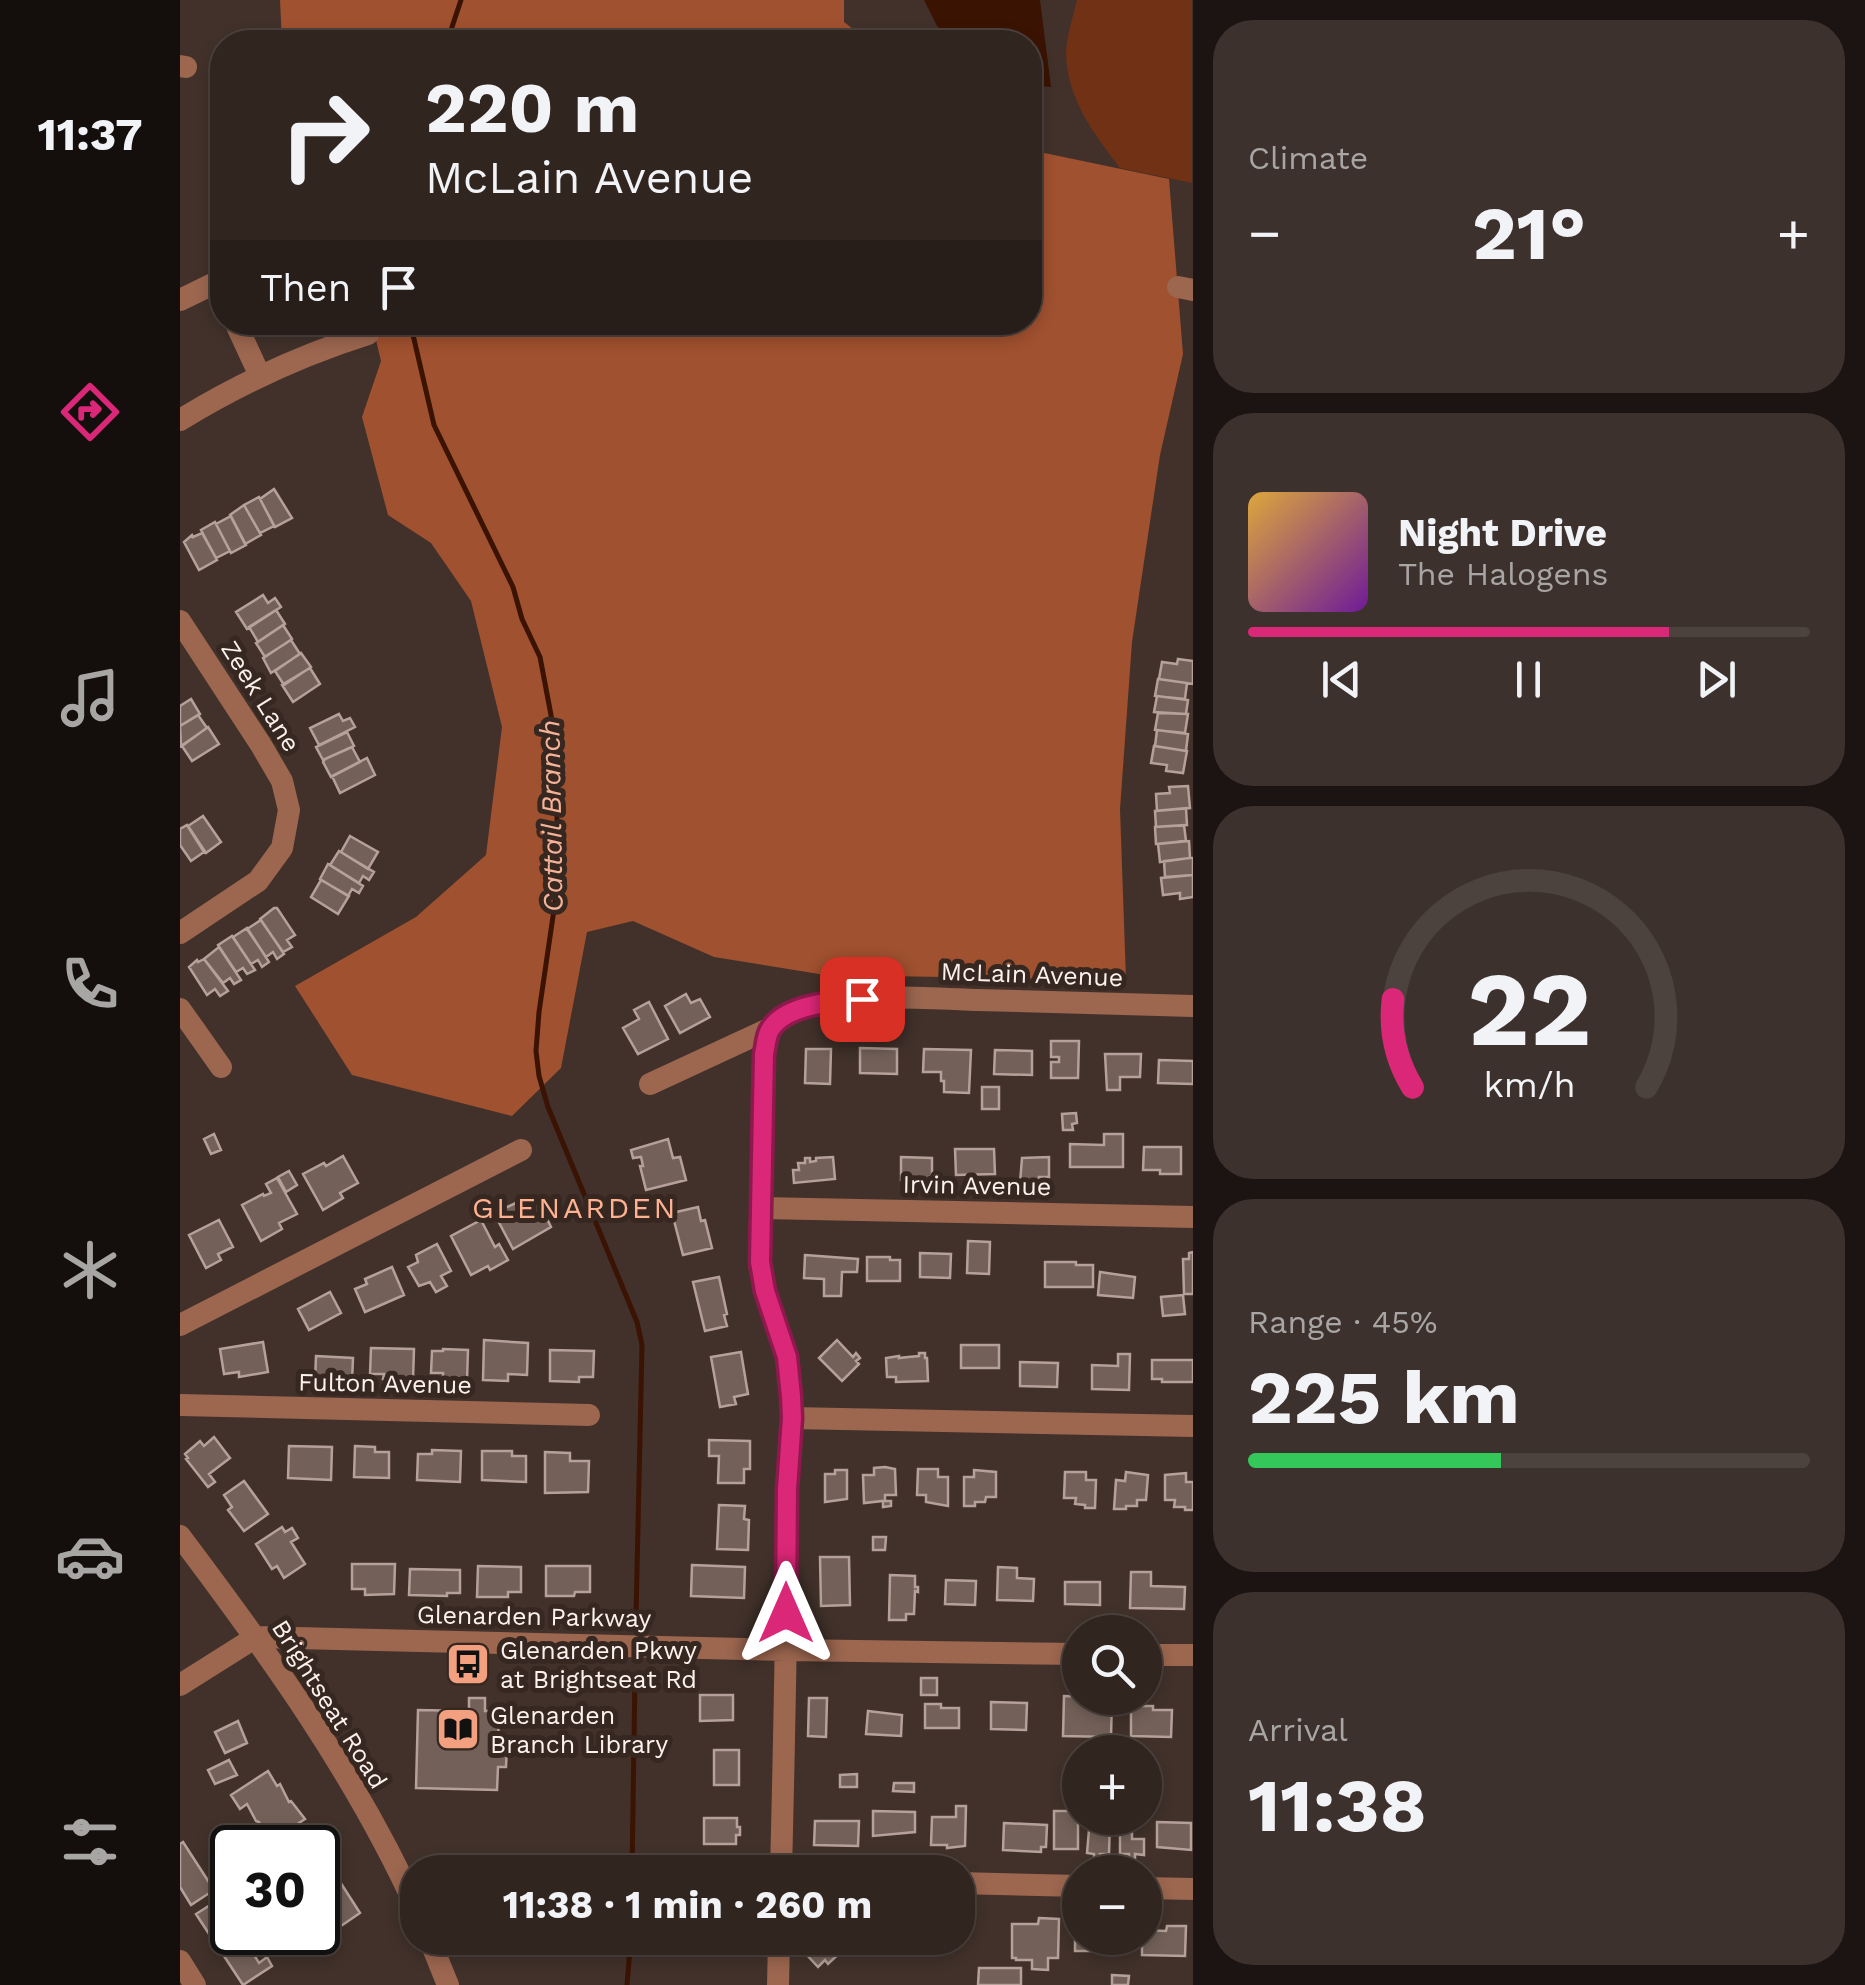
<!DOCTYPE html>
<html lang="en">
<head>
<meta charset="utf-8">
<style>
	body { margin:0; font-family:"Work Sans",sans-serif; background:#3d312d; color:#f1f3f6; height:100vh; display:flex; flex-direction:column; font-size:38px; white-space:nowrap }
	* { box-sizing:border-box; margin:0 }
	p { font-size:32px; color:#a8a5a5 }
	.icon { flex:none; width:55px; height:55px; fill:none; stroke:currentColor; stroke-width:2; stroke-linecap:round; stroke-linejoin:round }
	.map { position:relative; flex:1; overflow:hidden }
	.panel { display:flex; flex-direction:column; gap:20px; padding:20px; background:#1b1412; width:672px }
	.panel>* { flex:none }
	.guide { position:absolute; left:30px; top:30px; width:832px; height:305px; border-radius:40px; box-shadow:0 5px 15px #0003,0 0 0 2px #4c423e; background:#312520; color:#f1f3f6; overflow:hidden }
	.tools { position:absolute; left:882px; top:1615px; display:grid; gap:20px }
	.tools a { display:grid; place-items:center; width:100px; height:100px; border-radius:50%; background:#312520; box-shadow:0 5px 15px #0003,0 0 0 2px #4c423e; font-size:50px }
	.speed { position:absolute; left:30px; top:1825px; display:flex; gap:20px; font-size:50px; font-weight:700; text-align:center }
	.speed>* { display:grid; place-content:center; width:130px; height:130px; border-radius:50%; background:#312520; box-shadow:0 5px 15px #0003,0 0 0 2px #4c423e; line-height:1 }
	.speed .limit { border:5px solid #111; border-radius:15px; background:#fff; color:#111 }
	.pin { position:absolute; display:grid; place-items:center; width:85px; height:85px; color:#fff; margin:-42px; border-radius:20px; box-shadow:0 5px 15px #0006 }
	.me { position:absolute; width:110px; margin:-55px; rotate:0deg; stroke-linejoin:round; filter:drop-shadow(0 0 8px #0008) }
	.turn { display:flex; align-items:center; gap:35px; height:210px; padding:0 50px; font-size:45px }
	.turn .icon { width:130px; height:130px; stroke-width:2.5 }
	.turn b { display:block; font-size:70px; line-height:85px }
	.then { display:flex; align-items:center; height:95px; padding:0 50px; background:#0003; gap:20px; font-size:38px }
	.big { font-size:75px; font-weight:700; line-height:1.1 }
	.panel .tile { flex:1; display:flex; flex-direction:column; justify-content:center; gap:15px; min-width:0; padding:0 35px; border-radius:40px; background:#3d312d }
	.panel .dial { align-items:center; gap:0 }
	.dial svg { height:260px; overflow:visible; fill:none; stroke:#4c423e; stroke-width:7; stroke-linecap:round; text-anchor:middle }
	.dial text { fill:#f1f3f6; stroke:none }
	.song { display:flex; align-items:center; gap:30px }
	.cover { width:120px; height:120px; border-radius:15px; background:linear-gradient(135deg,hsl(40 70% 55%),hsl(280 70% 35%)) }
	.played { height:10px; border-radius:5px; background:linear-gradient(90deg,#db2777 75%,#4c423e 75%) }
	.keys { display:flex; justify-content:space-around; direction:ltr }
	.heat { display:flex; justify-content:space-between; align-items:center; font-size:55px; direction:ltr }
	.charge { height:15px; border-radius:8px; background:linear-gradient(90deg,#34c759 45%,#4c423e 0) }
	.trip { position:absolute; left:220px; top:1855px; width:575px; height:100px; border-radius:40px; background:#312520; box-shadow:0 5px 15px #0003,0 0 0 2px #4c423e; font-weight:700; line-height:100px; text-align:center }
	main { display:flex; flex:1; min-height:0 }
	.tabs { display:flex; flex-direction:column; width:180px; justify-content:space-around; align-items:center; background:#140f0d; color:#a8a5a5 }
	.tabs .icon { width:70px; height:70px }
	.tabs .current { color:#db2777 }
	.tabs b { font-size:45px; color:#f1f3f6 }
	.map>svg:first-child { display:block }
	.green { fill:#703114 }
	.forest { fill:#a0512f }
	.water { fill:#3b1302 }
	.lines { fill:none; stroke-linecap:round; stroke-linejoin:round }
	.stream { stroke:#3b1302; stroke-width:5 }
	.building { fill:#736159; stroke:#b5a199; stroke-width:2.5 }
	.minor { stroke:#9c664f; stroke-width:22 }
	.route-casing { stroke:#8e194d; stroke-width:25 }
	.route { stroke:#db2777; stroke-width:18 }
	.labels { text-anchor:middle; stroke-width:10; stroke-linejoin:round; paint-order:stroke }
	.street-label { font-size:25px; fill:#fcf1ed; stroke:#362721 }
	.poi-label { font-size:25px; fill:#fcf1ed; stroke:#362721; text-anchor:start }
	.water-label { font-size:28px; font-style:italic; fill:#f5b397; stroke:#362721 }
	.quarter-label { font-size:30px; letter-spacing:2.5px; fill:#ffb292; stroke:#362721 }
</style>
</head>
<body>
<main>
<nav class="tabs">
<b>11:37</b>
<svg class="icon current" aria-label="directions" viewBox="0 0 24 24"><path d="M12 3l9 9-9 9-9-9zM9 14v-3h6M13 9l2 2-2 2"/></svg>
<svg class="icon" aria-label="music" viewBox="0 0 24 24"><path d="M9 18V5l10-2v13"/><circle cx="6" cy="18" r="3"/><circle cx="16" cy="16" r="3"/></svg>
<svg class="icon" aria-label="phone" viewBox="0 0 24 24"><path d="M5 4h4l2 5-3 2q2 4 5 5l2-3 5 2v4C11 20 4 13 5 4z"/></svg>
<svg class="icon" aria-label="climate" viewBox="0 0 24 24"><path d="M12 3v18M4 7l16 10M4 17L20 7"/></svg>
<svg class="icon" aria-label="car" viewBox="0 0 24 24"><path d="M5 17H2v-5l4-1 3-4h7l3 4 3 1v5h-3M9 17h6M6 11h13"/><circle cx="7" cy="17" r="2"/><circle cx="17" cy="17" r="2"/></svg>
<svg class="icon" aria-label="filters" viewBox="0 0 24 24"><path d="M4 7h16M4 17h16"/><circle cx="9" cy="7" r="2"/><circle cx="15" cy="17" r="2"/></svg>
</nav>
<div class="map">
<svg width="1013" height="1985" viewBox="0 0 1013 1985">
	<rect width="100%" height="100%" fill="#41312a"/>
	<path class="green" d="M897 0H1012V183L940 168C914 134 888 100 886 55 886 37 893 17 897 0Z"/>
	<path class="forest" d="M100 0H664V22L690 42H102Z
		M850 150 989 179 1003 354 980 455 952 642 940 809 946 980 645 975 534 957 453 921 407 932 381 1068 332 1116 172 1075 115 986 236 917 306 855 322 727 291 601 251 543 208 515 182 417 201 361 192 323 850 322Z"/>
	<path class="water" d="M744 0H860L871 87 850 85V42H774L757 26Z"/>
	<g class="lines">
		<path class="stream" d="M267 42 281 0
			M230 322 254 425 333 587 342 619 360 657 371 715 377 763V889L359 1012 356 1051 359 1076 368 1107 457 1322 462 1345 456 1616
			M452 1872 455 1674
			M447 1985 451 1938"/>
	</g>
	<path class="building" d="M94 489 112 518 95 527 80 499Z
		M79 497 94 526 80 533 64 505Z
		M64 505 81 535 65 544 50 515Z
		M51 516 66 545 51 553 36 524Z
		M35 522 50 551 36 558 21 530Z
		M22 533 37 560 19 570 4 542 12 535 13 537Z
		M83 595 88 603 95 598 101 607 67 629 56 612Z
		M96 610 105 624 78 642 69 627Z
		M103 625 112 639 85 657 76 643Z
		M111 640 120 654 91 673 83 658Z
		M121 653 131 667 104 685 95 671Z
		M998 659 1013 661V684L979 679 982 662 997 664Z
		M130 668 140 684 113 702 102 685Z
		M978 679 1007 683 1005 699 975 696Z
		M977 696 1008 700 1006 714 974 712Z
		M11 699 20 714 0 726V706Z
		M978 713 1008 714 1005 733 975 730Z
		M159 714 163 721 170 718 175 727 139 745 130 728Z
		M18 715 27 728 1 746 0 726Z
		M28 727 39 744 12 761 2 746Z
		M977 730 1008 734 1006 751 975 746Z
		M167 732 174 746 143 760 136 747Z
		M974 746 1007 751 1003 773 986 771 987 765 971 763Z
		M172 747 180 762 151 777 143 762 145 759Z
		M187 758 195 775 160 793 152 776Z
		M1008 786 1010 808 977 811 976 794 990 793 989 787Z
		M1006 808 1007 825 976 827 975 811Z
		M23 816 41 842 26 853 8 826Z
		M7 825 24 852 11 861 0 845V829Z
		M1004 825 1006 841 976 844 975 827Z
		M170 836 198 852 188 869 161 852Z
		M1009 841 1010 858 980 862 978 844Z
		M159 851 194 872 189 880 183 876 179 883 150 865Z
		M1010 858H1013V875L985 877 984 861Z
		M148 864 183 886 179 893 172 889 168 896 140 879Z
		M1013 875V897L1000 899V893L983 895 981 878Z
		M141 880 169 896 158 914 131 897Z
		M94 908H97L115 935 107 940 112 947 103 952 80 919Z
		M81 920 104 954 97 959 93 952 86 957 67 929Z
		M67 928 89 962 82 967 78 960 71 964 53 937Z
		M52 936 75 970 67 974 63 968 56 972 38 945Z
		M39 947 61 980 54 984 50 978 43 983 24 959Z
		M24 959 48 991 40 996 35 989 27 995 9 967 17 960 18 962Z
		M506 994 511 1003 520 999 530 1017 500 1033 485 1006Z
		M469 1002 488 1039 458 1054 443 1028 459 1019 454 1010Z
		M871 1041H899L898 1078H871V1062H879V1057H871Z
		M680 1048 717 1049V1074L680 1073Z
		M626 1049H651L650 1084 625 1083Z
		M744 1049 791 1050 789 1093 764 1092V1081H761V1072H743Z
		M815 1050 852 1051V1075L814 1074Z
		M925 1054H961L960 1077H940V1090H927Z
		M979 1060 1013 1061V1084L978 1083Z
		M802 1087H819V1109H802Z
		M896 1113 897 1123 892 1124 893 1130H883L882 1114Z
		M34 1134 41 1150 31 1154 24 1139Z
		M924 1134H943V1167H890V1144L924 1145Z
		M488 1139 493 1158 500 1157 506 1180 466 1190 460 1166H463L461 1157 453 1158 451 1150Z
		M964 1147H1001V1174H980V1170H963Z
		M775 1149H814L815 1174 776 1175Z
		M163 1156 178 1183 160 1193 163 1198 143 1210 123 1174 144 1163 146 1166Z
		M653 1157 655 1179 614 1183 613 1170H619L618 1163H625V1158H630V1162L636 1161V1158Z
		M721 1157 752 1158V1180H721Z
		M869 1157V1177H859V1183H840L842 1158Z
		M109 1171 117 1185 106 1192 98 1177Z
		M97 1178 117 1214 99 1223 102 1229 81 1241 62 1205 83 1194 84 1196 91 1193 86 1184Z
		M358 1200 371 1227 333 1249 314 1213 336 1203 339 1209Z
		M518 1207 521 1221 525 1220 532 1248 503 1255 492 1213Z
		M39 1220 53 1247 38 1254 41 1260 26 1268 9 1235Z
		M301 1220 315 1247 319 1244 328 1260 310 1270 308 1266 291 1275 271 1236Z
		M788 1241 810 1242 809 1274 787 1273Z
		M257 1244 271 1271 261 1276 267 1286 256 1292 250 1282 239 1286 228 1267 238 1262 236 1255Z
		M1013 1252V1294H1004L1003 1259H1009V1253Z
		M740 1253 771 1254 770 1278 740 1277Z
		M625 1255 678 1259 677 1272H662L661 1296H644V1279L624 1278Z
		M687 1257H710V1260H720V1281H687Z
		M865 1262H896V1265H913V1287H865Z
		M212 1267 224 1295 185 1312 175 1289 187 1284 185 1279Z
		M920 1272 955 1277 953 1298 918 1295Z
		M539 1277 547 1314 544 1315 547 1326 525 1331 513 1282Z
		M150 1292 161 1313 129 1330 118 1309Z
		M1003 1295 1005 1314 983 1316 981 1297Z
		M304 1340 348 1343 347 1375 328 1374V1381L303 1380Z
		M657 1340 673 1357 676 1353 680 1358 676 1361 679 1364 662 1381 639 1358Z
		M83 1342 88 1372 59 1377V1372L44 1374 40 1349Z
		M781 1345H819V1368H781Z
		M191 1348 234 1349 233 1380 203 1379 204 1374H190Z
		M263 1349 288 1350 287 1380 263 1379V1373H251L252 1351H263Z
		M370 1350 414 1351 413 1377H399V1382L370 1381Z
		M561 1352 568 1394 554 1397 556 1404 540 1407 531 1357Z
		M739 1353H745V1358H747L748 1381 716 1382V1377H707L706 1358 719 1356V1358L728 1357 739 1356Z
		M938 1354H950L949 1390 912 1389V1365L938 1366Z
		M136 1356 173 1358 172 1382 135 1381Z
		M972 1360H1013V1382H982V1379H972Z
		M840 1362 878 1363 877 1387 840 1386Z
		M34 1437 50 1458 29 1474 35 1482 28 1487 6 1459 8 1458 5 1454 20 1441 24 1446Z
		M529 1440 570 1441V1469H564V1483H538L539 1456H529Z
		M109 1446 152 1447 151 1480 108 1478Z
		M175 1446 195 1447V1452H209V1478L174 1477Z
		M252 1450 281 1451 280 1482 237 1480 238 1454H252Z
		M302 1451H332V1456H346V1482L302 1480Z
		M365 1452 390 1453V1461H409L408 1492 365 1493Z
		M705 1467 715 1469 716 1495H705V1501H711V1506L703 1507V1501L684 1503 683 1475H694V1468Z
		M738 1469H758V1477H768V1506L746 1502V1495H737Z
		M655 1470H667V1499L645 1502V1474H655Z
		M794 1470 816 1472V1497H806L805 1502H795V1506H784V1477H794Z
		M885 1472H906V1480H916L915 1508H905V1505L895 1504 896 1498H884Z
		M946 1472 968 1475 966 1500H957V1506H946V1509H934L936 1480 945 1481Z
		M1006 1473V1482H1013V1510H1005V1507H994L995 1500H985V1475Z
		M64 1481 88 1514 64 1531 48 1510 52 1507 44 1495Z
		M539 1505 565 1506 564 1519 569 1520 568 1550 537 1549Z
		M102 1527 105 1532 112 1528 118 1538 111 1542 125 1564 104 1578 97 1566 92 1569 76 1544Z
		M693 1537H706L705 1550H693Z
		M640 1557H669L670 1605 641 1606Z
		M172 1564H215L214 1594 185 1595V1589H172Z
		M512 1565 565 1567 564 1598 511 1596Z
		M298 1566 341 1567V1592H328V1597H297Z
		M366 1566H410V1592H395L394 1596H366Z
		M818 1567 837 1568V1578L854 1579 853 1601 817 1600Z
		M230 1569 280 1570V1593H267V1596L229 1595Z
		M951 1572H971V1586L1005 1587 1004 1609 950 1608Z
		M710 1575 735 1576V1587H738V1592L735 1591 734 1614H726V1620H709Z
		M766 1580 796 1581 795 1605 765 1604Z
		M885 1582H920V1605L885 1604Z
		M741 1678H757V1695H741Z
		M520 1695H553V1720L520 1721Z
		M884 1696 932 1698 931 1737 883 1736Z
		M289 1698H305V1711H319L318 1746H327L326 1767H318L317 1790 236 1788 238 1710 289 1711Z
		M629 1698H647L646 1737 628 1736Z
		M811 1702 847 1703 846 1730 811 1729Z
		M745 1704H761V1708H779V1728H745Z
		M951 1706H973V1710H992L991 1737 951 1736Z
		M688 1711 722 1715 721 1736 686 1734Z
		M58 1721 67 1743 45 1753 35 1732Z
		M534 1750H559V1785H534Z
		M49 1760 57 1775 35 1784 28 1770Z
		M88 1771 97 1786 100 1784 109 1802 111 1801 125 1819 84 1846 73 1829 80 1824 79 1822 76 1821 67 1804 60 1809 51 1795Z
		M677 1774V1787H660V1775Z
		M714 1783H734V1792L713 1791Z
		M776 1806H786L785 1846 767 1848V1845H751L752 1817H776Z
		M693 1811 735 1812V1832L693 1836Z
		M874 1811H898V1849H874Z
		M524 1818H557V1827H560V1835H556V1844H524Z
		M910 1818H928V1820H930L929 1854H920V1858H914V1854L907 1853Z
		M635 1821H679L678 1846 634 1845Z
		M977 1822 1011 1823V1850L977 1847Z
		M824 1823 867 1825 866 1847H861V1852L823 1850Z
		M940 1832H952V1839H964V1855L955 1854V1859H949V1854H940Z
		M3 1842 34 1890 11 1905 0 1887V1844Z
		M145 1869 150 1877 155 1874 180 1913 158 1928 138 1899V1874Z
		M38 1900 52 1922V1932L35 1943 16 1914Z
		M859 1918 879 1919 878 1958H868V1970L852 1969V1960H836V1958H832V1924H858Z
		M987 1926H1006L1005 1956 962 1955V1938H965V1930L986 1931Z
		M895 1928H900V1938H942L943 1951H895Z
		M636 1938H671L674 1940 648 1964 645 1960 638 1967 626 1954 632 1948 629 1944Z
		M692 1938H729V1945L697 1946V1941H692Z
		M66 1942 79 1963 87 1957 92 1966 63 1985 44 1956Z
		M799 1968H841V1985H798Z
		M932 1975 949 1976 948 1985H932Z"/>
	<g class="lines">
		<path class="minor" d="M0 66 6 67
			M998 287 1013 290
			M0 300 37 282 42 294
			M55 322 80 376
			M0 420C59 384 121 355 188 334
			M0 621 81 745 102 781 109 810 102 848 78 881 0 933
			M0 1009 41 1067
			M591 1028 584 1054 579 1263C584 1301 605 1335 609 1373 615 1417 607 1460 607 1504 607 1627 604 1750 601 1872
			M470 1084 591 1028C606 1013 624 1007 645 1003 695 994 748 998 798 1000 869 1002 941 1004 1013 1006
			M581 1208 1013 1217
			M0 1325 341 1150
			M0 1405 409 1415
			M612 1418 1013 1426
			M0 1536C89 1654 177 1776 238 1912
			M965 1655H1013
			M0 1685 76 1637 607 1650 900 1654
			M778 1883 900 1886
			M965 1888 1013 1889
			M249 1938 268 1985
			M0 1961 15 1985
			M598 1985 599 1938"/>
	</g>
	<g class="lines">
		<g class="route-casing">
			<path id="route" d="M606 1613 607 1489 612 1418 611 1396 607 1357 585 1291 580 1262 584 1054C586 1046 586 1036 590 1030 605 1004 656 1001 682 999"/>
		</g>
		<use href="#route" class="route"/>
	</g>
	<defs>
		<g id="bus-square" transform="scale(2.25)"><rect x="-9" y="-9" width="18" height="18" rx="4" fill="#f2a07f" stroke="#362721"/><path d="M-5-6H5V4H4V6H2V4H-2V6H-4V4H-5ZM-3.5-4V0h7V-4ZM-3.5 1.2v1.5H-2V1.2ZM2 1.2v1.5H3.5V1.2Z" fill="#111"/></g>
		<g id="library-square" transform="scale(2.25)"><rect x="-9" y="-9" width="18" height="18" rx="4" fill="#f2a07f" stroke="#362721"/><path d="M-6-4Q-3-5.5-.7-3.5V5Q-3 3-6 4ZM6-4Q3-5.5 .7-3.5V5Q3 3 6 4Z" fill="#111"/></g>
	</defs>
	<g fill-rule="evenodd">
		<use href="#bus-square" x="288" y="1664"/>
		<use href="#library-square" x="278" y="1729"/>
	</g>
	<g class="labels">
		<g class="street-label">
			<text transform="translate(81 696) rotate(58)" y="9">Zeek Lane</text>
			<text transform="translate(852 974) rotate(2)" y="9">McLain Avenue</text>
			<text transform="translate(797 1185) rotate(1)" y="9">Irvin Avenue</text>
			<text transform="translate(205 1383) rotate(1)" y="9">Fulton Avenue</text>
			<text transform="translate(354 1616) rotate(1)" y="9">Glenarden Parkway</text>
			<text transform="translate(150 1704) rotate(58)" y="9">Brightseat Road</text>
		</g>
		<g class="poi-label">
			<text x="320" y="1659">Glenarden Pkwy<tspan x="320" dy="29">at Brightseat Rd</tspan></text>
			<text x="310" y="1724">Glenarden<tspan x="310" dy="29">Branch Library</tspan></text>
		</g>
		<g class="water-label">
			<text transform="translate(371 816) rotate(-91)" y="10">Cattail Branch</text>
		</g>
		<g class="quarter-label">
			<text x="395" y="1218">GLENARDEN</text>
		</g>
	</g>
</svg>
<div class="tools">
<a><svg class="icon" aria-label="search" viewBox="0 0 24 24"><circle cx="10" cy="10" r="6"/><path d="M15 15l6 6"/></svg></a>
<a>+</a>
<a>−</a>
</div>
<div class="speed"><div class="limit">30</div></div>
<div class="pin" style="left:682px;top:999px;background:#d93025"><svg class="icon" aria-label="arrive" viewBox="0 0 24 24"><path d="M6 21V4h12l-3 4 3 4H6"/></svg></div>
<svg class="me" style="left:606px;top:1613px" viewBox="-20 -20 40 40"><path d="M0-17L14 15 0 8-14 15z" fill="#db2777" stroke="#fff" stroke-width="4"/></svg>
<div class="trip">11:38 · 1 min · 260 m</div>
<div class="guide">
<div class="turn"><svg class="icon" aria-label="right" viewBox="0 0 24 24"><path d="M7 20v-9h11M14 6l5 5-5 5"/></svg><div><b>220 m</b>McLain Avenue</div></div>
<div class="then">Then<svg class="icon" aria-label="arrive" viewBox="0 0 24 24"><path d="M6 21V4h12l-3 4 3 4H6"/></svg></div>
</div>
</div>
<section class="panel">
<div class="tile"><p>Climate</p>
<div class="heat"><a>−</a><b class="big">21°</b><a>+</a></div>
</div>
<div class="tile">
<div class="song"><i class="cover"></i><div><b>Night Drive</b><p>The Halogens</p></div></div>
<div class="played"></div>
<div class="keys"><svg class="icon" aria-label="previous" viewBox="0 0 24 24"><path d="M18 5L8 12l10 7zM5 5v14"/></svg><svg class="icon" aria-label="pause" viewBox="0 0 24 24"><path d="M8 5v14M16 5v14"/></svg><svg class="icon" aria-label="next" viewBox="0 0 24 24"><path d="M6 5l10 7-10 7zM19 5v14"/></svg></div>
</div>
<div class="tile dial"><svg viewBox="0 0 100 80">
<path d="M14 69A42 42 0 1 1 86 69"/>
<path d="M14 69A42 42 0 0 1 8 42" stroke="#db2777"/>
<text x="50" y="56" font-size="32" font-weight="700">22</text>
<text x="50" y="72" font-size="11">km/h</text>
</svg></div>
<div class="tile"><p>Range · 45%</p><b class="big">225 km</b><div class="charge"></div></div>
<div class="tile"><p>Arrival</p><b class="big">11:38</b></div>
</section>
</main>
</body>
</html>
